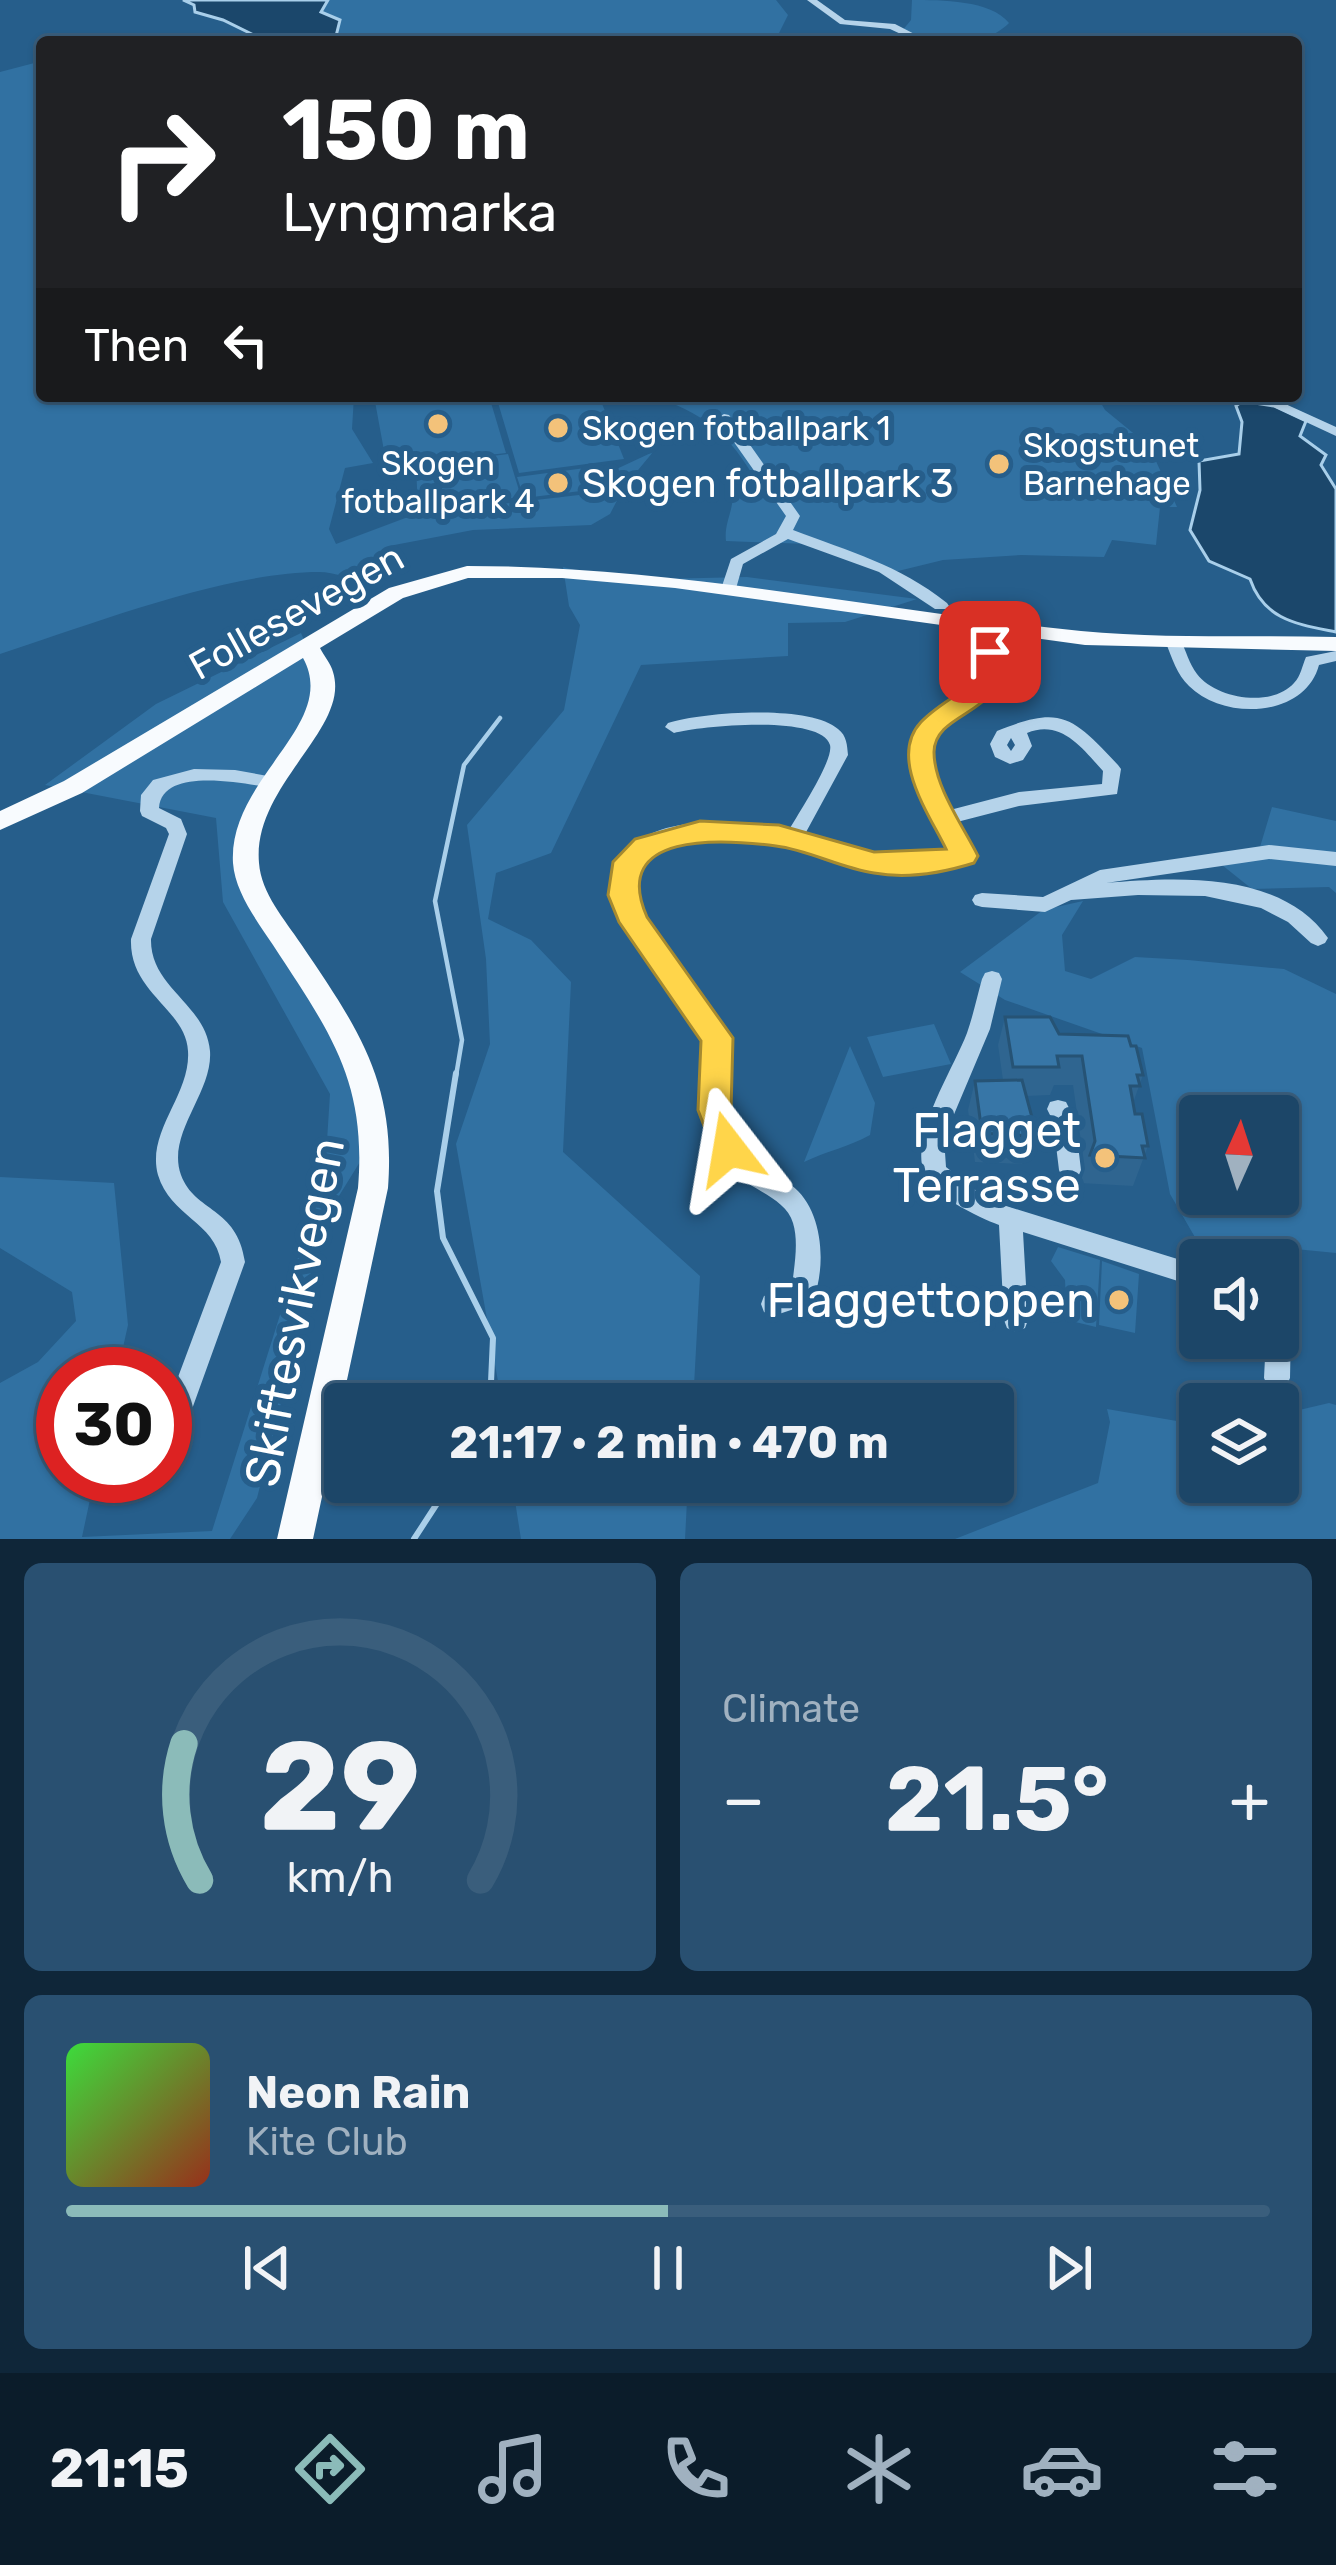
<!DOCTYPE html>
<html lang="en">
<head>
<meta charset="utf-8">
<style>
	body { margin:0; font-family:Rubik,sans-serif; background:#295071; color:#f1f3f6; height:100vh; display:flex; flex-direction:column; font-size:45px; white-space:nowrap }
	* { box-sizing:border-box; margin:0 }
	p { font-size:39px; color:#a0b1c0 }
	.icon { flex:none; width:66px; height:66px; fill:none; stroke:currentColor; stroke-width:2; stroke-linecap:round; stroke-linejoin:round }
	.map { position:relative; height:1539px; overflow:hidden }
	.panel { display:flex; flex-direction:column; gap:24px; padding:24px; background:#0f2639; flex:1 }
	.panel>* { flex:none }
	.hud { position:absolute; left:36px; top:36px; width:1266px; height:366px; border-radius:12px; box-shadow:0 3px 9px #0004,0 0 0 3px #3a5e7c; background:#202124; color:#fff; overflow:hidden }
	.needle { width:78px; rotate:3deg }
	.controls { position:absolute; left:1179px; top:1095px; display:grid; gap:24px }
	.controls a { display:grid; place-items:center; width:120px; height:120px; border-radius:12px; background:#1c4668; box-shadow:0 3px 9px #0004,0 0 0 3px #3a5e7c; font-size:60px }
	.speed { position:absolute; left:36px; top:1347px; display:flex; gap:24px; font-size:60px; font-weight:700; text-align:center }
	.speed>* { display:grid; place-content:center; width:156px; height:156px; border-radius:50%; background:#1c4668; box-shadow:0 3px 9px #0004,0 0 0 3px #3a5e7c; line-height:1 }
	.speed .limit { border:18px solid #d22; background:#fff; color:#111 }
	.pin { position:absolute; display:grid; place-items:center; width:102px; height:102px; color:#fff; margin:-51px; border-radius:24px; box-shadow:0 6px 18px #0006 }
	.me { position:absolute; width:132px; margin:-66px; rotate:346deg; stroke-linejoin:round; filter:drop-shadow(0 0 9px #0008) }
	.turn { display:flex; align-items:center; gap:42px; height:252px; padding:0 48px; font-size:54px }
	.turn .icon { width:156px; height:156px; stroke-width:2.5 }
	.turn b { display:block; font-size:84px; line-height:102px }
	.then { display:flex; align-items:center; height:114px; padding:0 48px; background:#0003; gap:24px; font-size:45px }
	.big { font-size:90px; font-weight:700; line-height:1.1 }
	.panel .tile { flex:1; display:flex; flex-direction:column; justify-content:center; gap:18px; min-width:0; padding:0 42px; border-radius:18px; background:#295071 }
	.panel .dial { align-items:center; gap:0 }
	.dial svg { height:312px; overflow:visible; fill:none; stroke:#3a5e7c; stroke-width:7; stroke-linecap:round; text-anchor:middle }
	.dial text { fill:#f1f3f6; stroke:none }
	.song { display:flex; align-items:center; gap:36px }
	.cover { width:144px; height:144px; border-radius:18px; background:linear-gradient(135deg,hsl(120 70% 55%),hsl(10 70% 35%)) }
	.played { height:12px; border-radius:6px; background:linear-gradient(90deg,#8bbbb9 50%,#3a5e7c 50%) }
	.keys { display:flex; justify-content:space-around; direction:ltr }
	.heat { display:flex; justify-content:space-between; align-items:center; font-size:66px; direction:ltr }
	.panel .tiles { flex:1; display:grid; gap:24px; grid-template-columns:1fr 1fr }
	.tile:last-child { grid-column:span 2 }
	.trip { position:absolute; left:324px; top:1383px; width:690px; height:120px; border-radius:12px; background:#1c4668; box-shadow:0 3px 9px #0004,0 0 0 3px #3a5e7c; font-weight:700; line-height:120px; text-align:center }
	.menu { display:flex; height:192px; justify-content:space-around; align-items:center; background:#0b1c2a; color:#a0b1c0 }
	.menu .icon { width:84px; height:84px }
	.menu .on { color:#8bbbb9 }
	.menu b { font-size:54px; color:#f1f3f6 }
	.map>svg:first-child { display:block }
	.green { fill:#3171a2; fill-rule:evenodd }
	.water { fill:#1b476b; stroke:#a9cfea; stroke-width:3 }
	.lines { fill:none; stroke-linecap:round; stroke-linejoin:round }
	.stream-far1 { stroke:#a9cfea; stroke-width:4.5 }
	.stream { stroke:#a9cfea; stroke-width:6 }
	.minor { fill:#b5d3ea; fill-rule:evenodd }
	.major { fill:#f8fbfe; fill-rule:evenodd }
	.wall { fill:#2f6590 }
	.building { fill:#3776a7; stroke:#265375; stroke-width:3 }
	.route { fill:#ffd54a; stroke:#a68a30; stroke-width:3 }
	.poi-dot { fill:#f3c27a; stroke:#265e8b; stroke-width:4.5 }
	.labels { text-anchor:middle; stroke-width:12; stroke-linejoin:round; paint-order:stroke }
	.far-poi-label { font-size:33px; fill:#fff; stroke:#265e8b; text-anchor:start }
	.poi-label { font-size:39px; fill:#fff; stroke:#265e8b; text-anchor:start }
	.street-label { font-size:39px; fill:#fff; stroke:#265e8b }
	.near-poi-label { font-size:48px; fill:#fff; stroke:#265e8b; text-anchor:end }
	.near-street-label { font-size:48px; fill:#fff; stroke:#265e8b }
</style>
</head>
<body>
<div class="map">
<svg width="1336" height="1539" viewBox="0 0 1336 1539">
	<rect width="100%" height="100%" fill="#265e8b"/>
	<path class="green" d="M328 0H776L788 15 777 37 780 42H320L335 40 339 20 320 12Z
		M912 0C941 0 991 0 1009 23 987 46 926 55 902 31L911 20Z
		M42 61V396H354L352 429 373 463 345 468 329 529 336 544 416 514 596 493 610 472 653 452 624 487 610 514 591 525 473 530 389 546 365 583C350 579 335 572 319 572 226 572 89 625 0 654V72Z
		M374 396H489L506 453 387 467Z
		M496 396H599L624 459 519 473Z
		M650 396H1097L1105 410 1149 446 1177 507H1160L1156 545 1112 540 1104 557 1021 555 943 560 894 572 808 544 726 541C724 524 732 514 733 496L757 482C730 435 703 411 650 396Z
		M508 454 521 497 418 509 416 466Z
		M593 467 597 489 524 498 517 477Z
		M563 567 614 580 747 577 917 599 845 622 788 623V656L641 665 551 853 496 873 488 919 531 940 571 982 563 1152 700 1276 693 1404H502L456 1144 490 1044 486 959 467 825 564 710 580 625 569 606Z
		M301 633 330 701 251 811 257 883 360 1045 363 1157 329 1212 257 1498 230 1539H0V1383L38 1362 76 1321 72 1292 0 1248V1177L114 1183 128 1325 117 1374H63V1476H95L82 1537 212 1531 325 1172 330 1094 223 902 216 818 45 785 156 704Z
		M1272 807 1336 821V893L1329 887 1252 889 1217 861 1257 857Z
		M1083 901 1062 935 1065 971 1091 979 1135 957 1188 960 1284 969 1336 994V1253L1196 1239 1170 1194 1142 1048 1005 1000 960 972 1043 910ZM1200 1116H1278V1194H1200Z
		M934 1024 951 1064 883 1077 867 1037Z
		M850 1046 875 1103 870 1135C848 1147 827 1151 804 1162Z
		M1058 1247 1100 1260 1096 1327 1067 1320 1065 1280 1051 1261Z
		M1102 1261 1139 1274 1135 1333 1099 1325Z
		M1329 1403 1336 1405V1539H955L1098 1483 1110 1422 1107 1409 1200 1425V1482H1278V1415Z
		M512 1482H688L685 1539H521Z"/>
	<path class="water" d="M183 0H328L321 12 340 20 335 40 266 41 223 20 195 12 194 5Z
		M1242 401 1274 406 1306 421 1300 436 1326 455 1321 465 1336 489V632C1297 624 1264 620 1250 579L1209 561 1190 530 1200 490 1199 461 1239 454 1242 422 1236 406Z"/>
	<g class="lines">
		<path class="stream-far1" d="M456 1076 462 1040 435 901 464 765 500 718"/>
		<path class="stream" d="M456 1073 437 1191 443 1238 493 1338 490 1404
			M414 1539 451 1482"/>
		<path class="minor" d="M807 0H817L845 20 895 24 930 42H918L890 29 840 24Z
			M1250 396H1268L1336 427V436Z
			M724 414 729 415 800 516 793 530C850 552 898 564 947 603L949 606 947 609H935L879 572 788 539 743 564 735 592H723L721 589 731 559 776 534 786 516 717 418Z
			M986 622 994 627C996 640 1001 653 1001 666 1000 709 947 713 931 746L934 774 950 810 1019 792 1102 784 1103 771C1082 748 1061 719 1027 733L1032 746 1023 760 1010 764 995 757 990 744 997 731C1061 705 1072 716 1118 765L1121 769 1117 794 1019 806 957 822 973 856 970 861C938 870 903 875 870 870 843 865 818 851 792 844 756 836 643 822 635 876 634 882 636 888 637 894 642 944 703 987 724 1032 739 1063 716 1100 730 1131 743 1159 768 1167 791 1185 824 1209 827 1268 812 1303L773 1316 764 1312 761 1304 764 1296 792 1287C794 1266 799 1243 793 1223 786 1199 755 1191 738 1176 725 1164 714 1148 707 1131 696 1098 718 1061 702 1031 678 988 640 955 621 909 615 895 614 877 621 865 624 859 625 853 630 849 662 812 746 822 789 830 798 814 834 760 830 745 821 714 699 726 674 733L665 727 668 723C702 712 810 704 838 729 847 736 847 745 848 755L805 834C866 854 886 863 952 851 941 822 918 796 914 765 906 708 974 715 983 674 987 659 979 642 978 627ZM1011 738 1015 745 1011 751 1007 745Z
			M1174 638 1180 639C1186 650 1189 664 1197 674 1216 699 1272 708 1294 683 1301 676 1302 666 1306 657L1336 651V661L1319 665C1305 718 1224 721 1189 686 1177 675 1172 658 1166 643Z
			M194 769 235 770 273 777 276 781 267 787C239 783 162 767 159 808L181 819 187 834 151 939C150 988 206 1004 210 1051 213 1093 166 1133 181 1175 195 1213 237 1206 245 1262L187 1423 183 1432 174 1436 165 1432V1412L221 1262C215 1222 170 1216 158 1175 146 1131 191 1095 188 1051 186 1009 129 993 131 939L169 834 166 828 142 816 140 811 141 795 153 780Z
			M1269 845 1336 852V866L1269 859 1106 883C1178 877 1281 871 1328 938L1325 943 1318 946 1311 943 1288 922 1261 908 1205 896 1138 895 1071 900 1045 912 982 907 975 905 972 900 975 895 982 893 1043 897 1100 870Z
			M992 971 999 973 1002 979 990 1029 944 1138 946 1167 978 1192 1003 1205 1200 1266V1288L1023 1232 1028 1320 1025 1328 1016 1332 1007 1328 1004 1320 999 1225C978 1217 933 1196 924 1173 910 1134 953 1070 967 1033 973 1016 977 997 982 979L985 973Z
			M1058 1100 1066 1102 1075 1120 1081 1170 1078 1177 1070 1180 1062 1177 1059 1170 1053 1121 1047 1109 1050 1102Z
			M1278 1288 1299 1296 1302 1304 1291 1328 1290 1378 1286 1387 1277 1390 1268 1387 1264 1378 1266 1338H1278Z"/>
		<path class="major" d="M467 566C674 566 876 610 1081 631 1165 639 1252 635 1336 637V651L1085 645 675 588 562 578H468L403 598 320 648C324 656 331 664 333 672 351 729 252 785 259 863 261 893 285 920 301 944 358 1028 396 1082 388 1188L313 1539H277L358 1188C367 1080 329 1031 273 945 257 921 235 892 233 863 228 778 340 725 303 658L82 793 0 830V811L64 781 389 588Z"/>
	</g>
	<path class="wall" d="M1005 1017 1059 1034 1131 1046 1143 1075 1133 1103 1135 1114 1148 1146 1133 1186 1080 1183 1085 1169 1073 1085H1054L1050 1095 1026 1096 1034 1125 1022 1164 975 1162 968 1110 975 1081 1003 1080 998 1045Z"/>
	<path class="building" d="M1005 1017H1050L1059 1034 1128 1036 1131 1046H1136L1143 1075H1137L1140 1086H1130L1135 1114H1142L1148 1146H1142L1145 1158 1090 1155 1095 1141 1082 1056H1057L1059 1067H1013Z
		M1022 1080 1034 1125H1028L1030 1136 982 1133 975 1081Z"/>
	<path class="route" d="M990 644 1003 652C1010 716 935 709 934 752 934 786 963 826 978 856L974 863C942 873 906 879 874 873 840 868 809 850 776 846 722 839 609 831 647 917L733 1038 731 1110 746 1149 741 1160 729 1164 717 1160 698 1110 701 1041 619 922 608 895 613 862 635 839 700 821 779 825 874 852 946 849C929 814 888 757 921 722 936 706 959 694 977 681L978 652Z"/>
	<g class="poi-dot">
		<circle cx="438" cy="424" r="12"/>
		<circle cx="558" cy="428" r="12"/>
		<circle cx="999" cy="464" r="12"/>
		<circle cx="558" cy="483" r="12"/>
		<circle cx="1105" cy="1158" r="12"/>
		<circle cx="1119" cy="1300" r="12"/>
	</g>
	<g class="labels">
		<g class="far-poi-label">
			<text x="582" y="440">Skogen fotballpark 1</text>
			<text x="1023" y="457">Skogstunet<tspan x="1023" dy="38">Barnehage</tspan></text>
			<text x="438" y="475" text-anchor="middle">Skogen<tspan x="438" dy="38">fotballpark 4</tspan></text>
		</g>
		<g class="poi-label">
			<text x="582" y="497">Skogen fotballpark 3</text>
		</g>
		<g class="street-label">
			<text transform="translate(296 611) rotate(-29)" y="14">Follesevegen</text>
		</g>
		<g class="near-poi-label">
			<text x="1081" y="1147">Flagget<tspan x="1081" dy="55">Terrasse</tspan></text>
			<text x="1095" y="1317">Flaggettoppen</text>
		</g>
		<g class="near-street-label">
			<text transform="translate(294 1312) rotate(-79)" y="17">Skiftesvikvegen</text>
		</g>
	</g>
</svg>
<div class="controls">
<a><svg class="needle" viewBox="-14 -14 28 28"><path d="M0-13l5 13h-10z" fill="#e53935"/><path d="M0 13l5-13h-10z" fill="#a0b1c0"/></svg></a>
<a><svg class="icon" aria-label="sound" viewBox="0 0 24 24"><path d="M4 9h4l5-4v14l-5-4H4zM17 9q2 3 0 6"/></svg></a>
<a><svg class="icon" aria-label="layers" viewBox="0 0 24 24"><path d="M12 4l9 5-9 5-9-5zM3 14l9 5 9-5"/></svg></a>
</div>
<div class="speed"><div class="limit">30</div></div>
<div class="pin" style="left:990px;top:652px;background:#d93025"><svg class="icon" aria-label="arrive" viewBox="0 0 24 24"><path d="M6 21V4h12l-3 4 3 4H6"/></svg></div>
<svg class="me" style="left:729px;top:1149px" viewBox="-20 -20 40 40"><path d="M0-17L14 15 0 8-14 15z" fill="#ffd54a" stroke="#fff" stroke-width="4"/></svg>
<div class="trip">21:17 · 2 min · 470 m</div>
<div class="hud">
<div class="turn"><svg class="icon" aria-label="right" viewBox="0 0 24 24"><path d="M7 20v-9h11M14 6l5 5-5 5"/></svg><div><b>150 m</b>Lyngmarka</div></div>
<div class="then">Then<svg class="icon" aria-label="left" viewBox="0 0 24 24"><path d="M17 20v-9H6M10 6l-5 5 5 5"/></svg></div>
</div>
</div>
<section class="panel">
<div class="tiles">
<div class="tile dial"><svg viewBox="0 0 100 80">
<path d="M14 69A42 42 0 1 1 86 69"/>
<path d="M14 69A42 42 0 0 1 10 34" stroke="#8bbbb9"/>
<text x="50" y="56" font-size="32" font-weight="700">29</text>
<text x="50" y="72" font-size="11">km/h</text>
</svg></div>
<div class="tile"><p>Climate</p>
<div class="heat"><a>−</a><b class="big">21.5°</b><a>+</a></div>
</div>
<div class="tile">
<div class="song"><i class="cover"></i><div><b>Neon Rain</b><p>Kite Club</p></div></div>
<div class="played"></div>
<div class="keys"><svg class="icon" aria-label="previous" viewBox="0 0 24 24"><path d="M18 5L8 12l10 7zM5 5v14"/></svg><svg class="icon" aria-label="pause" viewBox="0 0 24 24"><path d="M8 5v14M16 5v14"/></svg><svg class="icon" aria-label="next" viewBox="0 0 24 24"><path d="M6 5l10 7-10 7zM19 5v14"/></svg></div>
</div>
</div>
</section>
<nav class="menu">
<b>21:15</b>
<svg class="icon on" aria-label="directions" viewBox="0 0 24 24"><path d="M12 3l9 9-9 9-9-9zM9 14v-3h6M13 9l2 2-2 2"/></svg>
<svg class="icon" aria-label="music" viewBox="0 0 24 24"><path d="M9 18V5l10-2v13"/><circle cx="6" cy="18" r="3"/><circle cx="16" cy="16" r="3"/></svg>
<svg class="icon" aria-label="phone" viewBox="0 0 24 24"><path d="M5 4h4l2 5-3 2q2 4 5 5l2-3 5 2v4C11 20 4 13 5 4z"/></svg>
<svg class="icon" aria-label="climate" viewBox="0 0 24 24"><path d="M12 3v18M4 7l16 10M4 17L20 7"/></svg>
<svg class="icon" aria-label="car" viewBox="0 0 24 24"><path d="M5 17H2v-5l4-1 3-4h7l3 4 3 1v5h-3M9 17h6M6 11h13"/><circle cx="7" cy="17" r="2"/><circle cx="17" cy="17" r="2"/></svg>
<svg class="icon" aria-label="filters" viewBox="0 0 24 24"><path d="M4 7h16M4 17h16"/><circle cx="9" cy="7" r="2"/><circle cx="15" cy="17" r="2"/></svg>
</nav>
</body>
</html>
